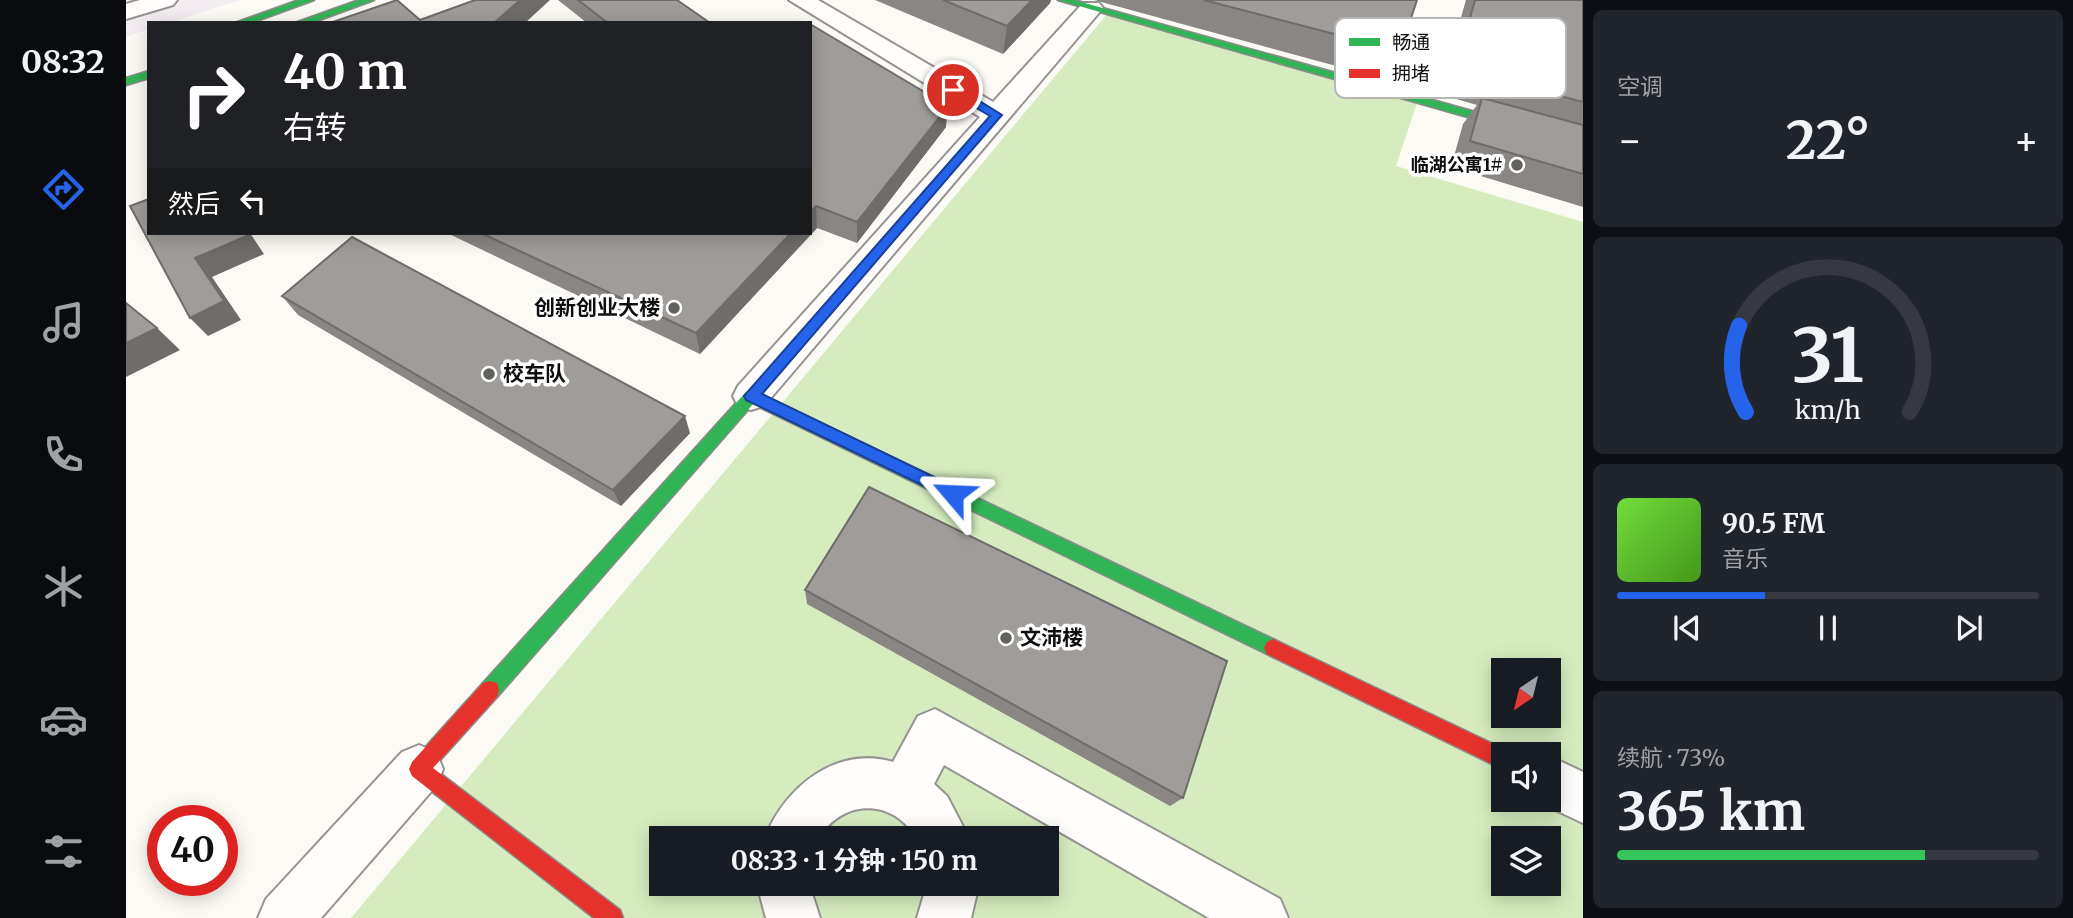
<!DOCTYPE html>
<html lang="zh">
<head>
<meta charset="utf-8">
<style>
	body { margin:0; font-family:Merriweather,"Noto Sans SC",serif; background:#20242c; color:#f1f3f6; height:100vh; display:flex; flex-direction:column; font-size:26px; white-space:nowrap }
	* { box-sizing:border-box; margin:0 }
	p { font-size:23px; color:#9ea1a6 }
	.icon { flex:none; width:38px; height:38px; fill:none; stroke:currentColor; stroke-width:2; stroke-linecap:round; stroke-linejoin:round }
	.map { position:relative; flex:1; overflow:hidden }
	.side { display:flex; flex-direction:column; gap:10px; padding:10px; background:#0d0f14; width:490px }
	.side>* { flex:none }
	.hud { position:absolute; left:21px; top:21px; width:665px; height:214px; border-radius:0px; box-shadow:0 4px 18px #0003; background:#202124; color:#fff; overflow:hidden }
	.needle { width:46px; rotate:215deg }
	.controls { position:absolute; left:1365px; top:658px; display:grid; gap:14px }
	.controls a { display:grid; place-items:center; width:70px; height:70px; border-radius:0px; background:#171b24; box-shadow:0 4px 18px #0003; font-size:35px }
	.speed { position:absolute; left:21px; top:805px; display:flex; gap:14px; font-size:35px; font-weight:700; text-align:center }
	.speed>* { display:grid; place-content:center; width:91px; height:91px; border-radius:50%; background:#171b24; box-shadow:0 4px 18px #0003; line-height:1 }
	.speed .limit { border:10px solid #d22; background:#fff; color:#111 }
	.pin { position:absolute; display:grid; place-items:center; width:60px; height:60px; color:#fff; margin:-30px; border:4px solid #fff; border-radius:50%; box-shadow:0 2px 7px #0007 }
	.me { position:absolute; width:77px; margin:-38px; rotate:296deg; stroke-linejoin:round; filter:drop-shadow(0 0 5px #0008) }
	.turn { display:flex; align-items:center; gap:24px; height:147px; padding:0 21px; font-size:32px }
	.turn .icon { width:91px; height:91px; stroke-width:2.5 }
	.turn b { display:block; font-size:49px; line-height:60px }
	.then { display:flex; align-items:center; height:66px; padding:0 21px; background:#0003; gap:14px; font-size:26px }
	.big { font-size:52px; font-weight:700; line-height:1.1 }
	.side .card { flex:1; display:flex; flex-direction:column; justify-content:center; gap:10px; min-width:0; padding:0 24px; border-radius:10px; background:#20242c }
	.side .dial { align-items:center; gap:0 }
	.dial svg { height:182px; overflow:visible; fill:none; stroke:#363941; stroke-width:7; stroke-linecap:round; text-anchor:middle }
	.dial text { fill:#f1f3f6; stroke:none }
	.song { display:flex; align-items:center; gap:21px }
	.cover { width:84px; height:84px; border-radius:10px; background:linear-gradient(135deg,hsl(100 70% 55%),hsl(100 70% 35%)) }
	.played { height:7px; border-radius:4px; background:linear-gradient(90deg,#2563eb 35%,#363941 35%) }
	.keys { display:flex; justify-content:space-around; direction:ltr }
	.heat { display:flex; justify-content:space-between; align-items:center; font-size:38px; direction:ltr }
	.charge { height:10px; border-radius:5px; background:linear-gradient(90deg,#34c759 73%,#363941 0) }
	.trip { position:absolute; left:523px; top:826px; width:410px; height:70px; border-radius:0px; background:#171b24; box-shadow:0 4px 18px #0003; font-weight:700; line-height:70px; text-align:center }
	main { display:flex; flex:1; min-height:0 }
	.menu { display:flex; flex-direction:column; width:126px; justify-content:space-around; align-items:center; background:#090b0e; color:#9ea1a6 }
	.menu .icon { width:49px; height:49px }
	.menu .current { color:#2563eb }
	.menu b { font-size:32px; color:#f1f3f6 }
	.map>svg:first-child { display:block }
	.industrial { fill:#f3edf1 }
	.forest { fill:#d6ecbe; fill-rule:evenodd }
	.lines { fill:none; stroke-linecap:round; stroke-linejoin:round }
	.street-casing { stroke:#959492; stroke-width:4 }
	.fast-casing { stroke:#8c8b88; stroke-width:3 }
	.jam-casing { stroke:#8c8b88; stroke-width:3 }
	.street { fill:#fffefd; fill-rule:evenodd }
	.fast { fill:#30b455; fill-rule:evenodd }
	.jam { fill:#e5322d; fill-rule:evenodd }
	.wall { fill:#898684 }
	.shaded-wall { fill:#6f6d6b }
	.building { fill:#9f9c99; stroke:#6f6d6b; stroke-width:2 }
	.route { fill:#2563eb; stroke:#184099; stroke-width:2 }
	.poi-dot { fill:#61615e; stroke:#fff; stroke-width:2.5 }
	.labels { text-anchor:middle; stroke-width:7; stroke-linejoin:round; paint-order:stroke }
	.far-poi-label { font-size:18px; font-weight:bold; fill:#0e0e0e; stroke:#fff; text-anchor:end }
	.poi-label { font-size:21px; font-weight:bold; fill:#0e0e0e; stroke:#fff; text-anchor:start }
	.key { fill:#fff; stroke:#b7b7b7; stroke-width:2 }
	.key-label { font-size:19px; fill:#0e0e0e }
</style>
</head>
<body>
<main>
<nav class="menu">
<b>08:32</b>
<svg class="icon current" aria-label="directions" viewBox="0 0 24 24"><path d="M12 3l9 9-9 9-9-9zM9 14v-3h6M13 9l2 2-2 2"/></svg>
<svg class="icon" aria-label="music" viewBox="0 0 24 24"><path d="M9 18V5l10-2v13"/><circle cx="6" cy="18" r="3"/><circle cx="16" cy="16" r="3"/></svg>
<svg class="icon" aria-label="phone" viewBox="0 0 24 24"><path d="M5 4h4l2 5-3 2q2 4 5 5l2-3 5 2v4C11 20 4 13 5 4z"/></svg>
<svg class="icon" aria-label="climate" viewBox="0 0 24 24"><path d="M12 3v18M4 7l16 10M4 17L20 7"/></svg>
<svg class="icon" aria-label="car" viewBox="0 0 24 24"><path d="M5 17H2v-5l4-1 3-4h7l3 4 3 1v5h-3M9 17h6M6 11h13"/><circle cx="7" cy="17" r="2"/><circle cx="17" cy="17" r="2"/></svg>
<svg class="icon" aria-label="filters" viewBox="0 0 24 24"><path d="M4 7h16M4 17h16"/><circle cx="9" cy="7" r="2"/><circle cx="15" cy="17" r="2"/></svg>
</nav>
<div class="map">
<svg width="1457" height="918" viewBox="0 0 1457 918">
	<rect width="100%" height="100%" fill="#fcfaf4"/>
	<path class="industrial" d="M0 0H114L43 23H23V29L0 37Z"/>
	<path class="forest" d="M982 13 1292 100 1270 166 1457 222V918H225ZM1377 670H1423V716H1377ZM1377 754H1423V800H1377ZM536 838H920V884H536ZM1377 838H1423V884H1377Z"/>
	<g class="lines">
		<g class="street-casing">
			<path id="street" d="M14 0H51L47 5 0 19V4Z
				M663 0H692L867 102 957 3H973L977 8 638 406 625 410 612 406 607 396 612 386 854 117Z
				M809 709 1154 899 1162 918H1083L818 765 808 784 821 796 843 838H790C767 798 716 799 693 838H639C658 788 710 745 767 762L792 716Z
				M293 745 310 752 317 769 310 786 195 918H132L140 899 276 752Z
				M1423 756 1457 772V823L1408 800H1423Z
				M631 884H683L694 918H640Z
				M801 884H853L845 918H791Z"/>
		</g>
		<g class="fast-casing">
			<path id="fast" d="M173 0H188L125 23H109Z
				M233 0H248L185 23H169Z
				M932 0H948L1457 142V150Z
				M23 71V78L0 85V78Z
				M625 390 1153 642 1156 648 1153 654 1147 657 1141 654 627 404 371 697 364 699 357 697 355 690 357 683 620 392Z"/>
		</g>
		<g class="jam-casing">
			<path id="jam" d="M1147 639 1384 752 1385 754H1377V769L1370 766 1141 654 1138 648 1141 642Z
				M364 681 371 683 373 690 371 697 307 768 494 910 497 918H468L286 776 283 769 286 762 357 683Z"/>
		</g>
		<use href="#street" class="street"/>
		<use href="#fast" class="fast"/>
		<use href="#jam" class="jam"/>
	</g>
	<path class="wall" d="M432 0H551L584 23H461Z
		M749 0H925L924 3 877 54Z
		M968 0H1291L1274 51 1258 79Z
		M1340 0H1457V207L1325 167 1337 124 1351 105 1313 94Z
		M684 24 820 127 731 243 691 228 574 354 321 233H684Z
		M156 296 564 433 495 506 172 315Z
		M679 590 1057 798 1044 806 681 604Z"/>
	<path class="shaded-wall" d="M394 0H424L399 23H368Z
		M906 0H925L924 3 877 54 881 26Z
		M822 106 820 127 731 243V222Z
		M690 206 691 228 574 354 570 333 665 233H684V213Z
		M121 233H124L138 254 86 277 115 320 82 336 64 318 69 258Z
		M31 328 54 350 0 377V343Z
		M559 416 564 433 495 506 487 490Z"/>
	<path class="building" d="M271 0 294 20 349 0H394L368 23H204Z
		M452 0H551L584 23H482Z
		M817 0H906L881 26Z
		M1078 0H1291L1274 51Z
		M1349 0H1457V102L1330 68Z
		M684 24 822 106 731 222 690 206 684 213Z
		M1356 98 1457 125V174L1344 141Z
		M23 199V233H121L123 235 69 258 98 301 64 318 4 206Z
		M355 233H665L570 333Z
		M226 237 559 416 487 490 156 296Z
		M0 303 31 328 0 343Z
		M743 487 1101 661 1057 798 679 590Z"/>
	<path class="route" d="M823 87H831L876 115 636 394 833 489 835 494 827 500 620 400 618 396 864 116 823 92Z"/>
	<g class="poi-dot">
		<circle cx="1391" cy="165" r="7"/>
		<circle cx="548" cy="308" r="7"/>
		<circle cx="363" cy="374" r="7"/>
		<circle cx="880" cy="638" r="7"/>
	</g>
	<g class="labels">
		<g class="far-poi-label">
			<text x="1377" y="171">临湖公寓1#</text>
		</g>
		<g class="poi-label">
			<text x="534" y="315" text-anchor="end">创新创业大楼</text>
			<text x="377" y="381">校车队</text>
			<text x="894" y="645">文沛楼</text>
		</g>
	</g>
	<rect x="1209" y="18" width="231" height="80" rx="10" class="key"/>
	<rect x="1223" y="38" width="31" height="8" fill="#30b455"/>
	<rect x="1223" y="69" width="31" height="9" fill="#e5322d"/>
	<g class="key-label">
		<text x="1266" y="49">畅通</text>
		<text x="1266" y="80">拥堵</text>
	</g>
</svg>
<div class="controls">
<a><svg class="needle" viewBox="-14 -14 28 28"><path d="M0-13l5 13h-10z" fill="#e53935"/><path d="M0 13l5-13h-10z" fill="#9ea1a6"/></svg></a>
<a><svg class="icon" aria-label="sound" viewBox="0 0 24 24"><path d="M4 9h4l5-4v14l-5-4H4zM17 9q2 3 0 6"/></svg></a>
<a><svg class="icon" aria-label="layers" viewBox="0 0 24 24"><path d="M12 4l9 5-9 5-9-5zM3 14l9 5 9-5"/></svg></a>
</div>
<div class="speed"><div class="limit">40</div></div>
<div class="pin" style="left:827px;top:90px;background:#d93025"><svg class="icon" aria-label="arrive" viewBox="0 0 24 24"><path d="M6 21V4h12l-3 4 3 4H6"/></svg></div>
<svg class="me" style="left:827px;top:494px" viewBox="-20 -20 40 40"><path d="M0-17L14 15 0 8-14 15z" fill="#2563eb" stroke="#fff" stroke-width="4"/></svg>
<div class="trip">08:33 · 1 分钟 · 150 m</div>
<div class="hud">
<div class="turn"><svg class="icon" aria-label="right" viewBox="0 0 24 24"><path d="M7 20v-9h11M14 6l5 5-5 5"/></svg><div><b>40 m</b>右转</div></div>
<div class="then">然后<svg class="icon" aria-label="left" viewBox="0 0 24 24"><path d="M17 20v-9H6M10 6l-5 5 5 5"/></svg></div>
</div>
</div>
<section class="side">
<div class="card"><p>空调</p>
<div class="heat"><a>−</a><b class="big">22°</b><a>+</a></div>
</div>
<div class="card dial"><svg viewBox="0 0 100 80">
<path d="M14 69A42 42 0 1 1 86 69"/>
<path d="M14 69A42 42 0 0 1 11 31" stroke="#2563eb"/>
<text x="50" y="56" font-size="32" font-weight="700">31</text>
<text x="50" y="72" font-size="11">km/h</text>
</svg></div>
<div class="card">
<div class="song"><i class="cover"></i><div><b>90.5 FM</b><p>音乐</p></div></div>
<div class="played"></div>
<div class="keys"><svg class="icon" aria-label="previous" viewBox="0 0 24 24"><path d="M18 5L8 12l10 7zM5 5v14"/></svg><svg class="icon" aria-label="pause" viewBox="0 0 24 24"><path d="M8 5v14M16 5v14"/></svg><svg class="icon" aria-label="next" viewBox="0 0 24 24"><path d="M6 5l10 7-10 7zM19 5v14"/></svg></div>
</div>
<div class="card"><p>续航 · 73%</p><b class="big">365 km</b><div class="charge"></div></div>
</section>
</main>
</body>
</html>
